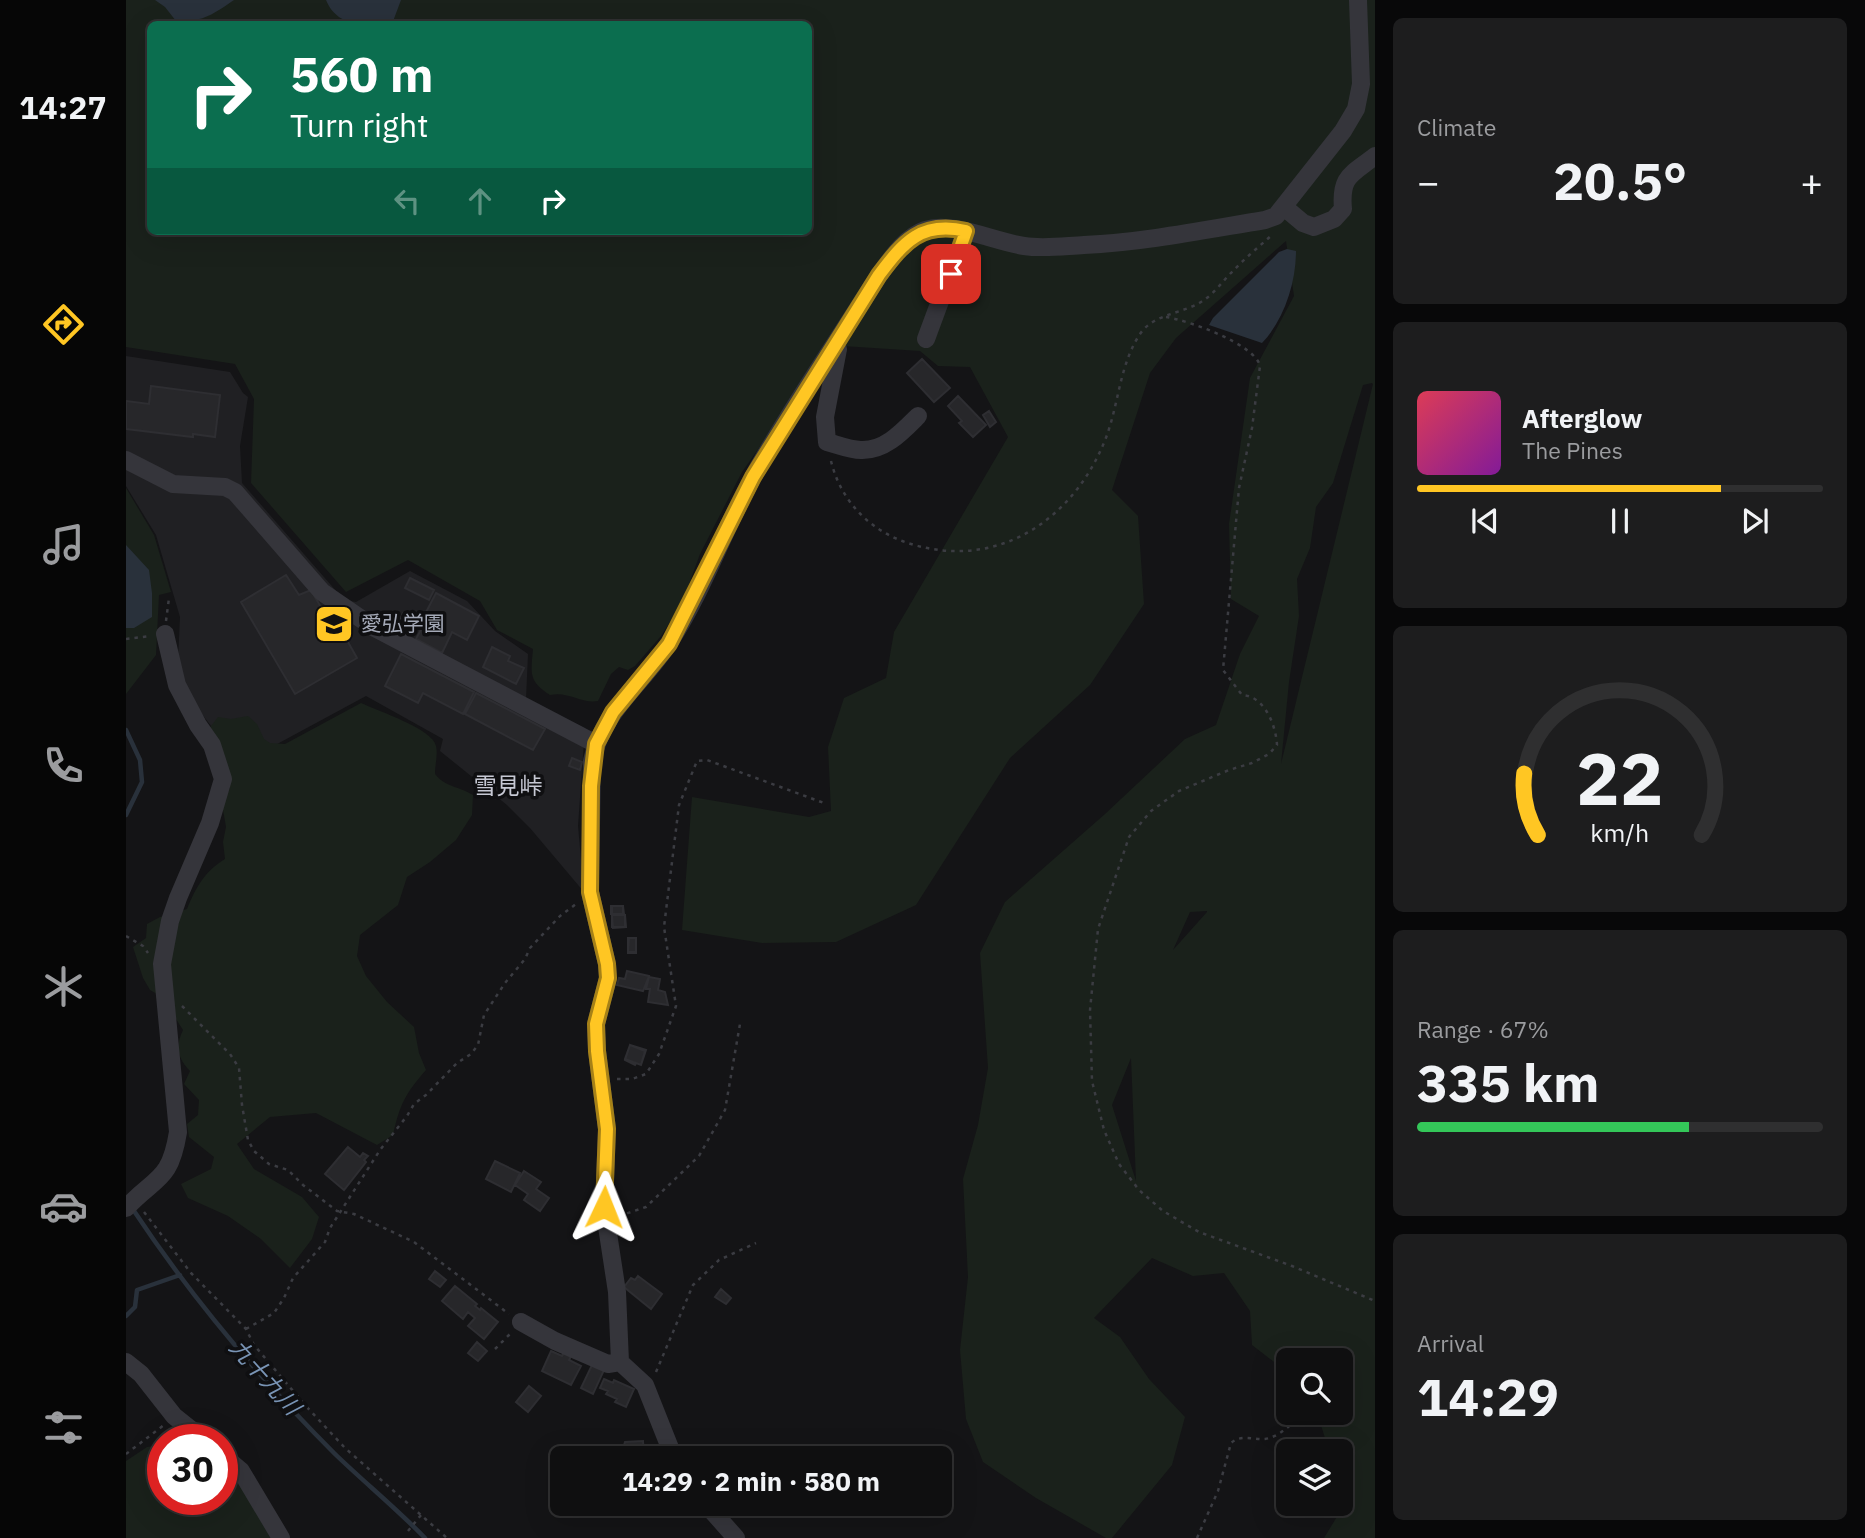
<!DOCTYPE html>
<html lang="en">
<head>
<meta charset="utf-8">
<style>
	body { margin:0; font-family:"IBM Plex Sans","Noto Sans JP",sans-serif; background:#1d1d1e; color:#f1f3f6; height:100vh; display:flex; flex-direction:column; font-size:26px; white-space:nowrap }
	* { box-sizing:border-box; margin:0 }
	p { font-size:23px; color:#9b9c9f }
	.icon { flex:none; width:38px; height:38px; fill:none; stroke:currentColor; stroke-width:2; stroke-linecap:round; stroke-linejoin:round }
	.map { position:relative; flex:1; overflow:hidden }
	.details { display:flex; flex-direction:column; gap:18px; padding:18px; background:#080809; width:490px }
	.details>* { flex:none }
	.top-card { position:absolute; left:21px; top:21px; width:665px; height:214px; border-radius:10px; box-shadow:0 7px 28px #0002,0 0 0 2px #2f2f30; background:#0b6e4f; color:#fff; overflow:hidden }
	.fabs { position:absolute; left:1150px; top:1348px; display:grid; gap:14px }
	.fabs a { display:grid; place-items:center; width:77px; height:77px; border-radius:10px; background:#0f0f10; box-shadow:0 7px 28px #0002,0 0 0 2px #2f2f30; font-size:35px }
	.speed { position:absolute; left:21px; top:1424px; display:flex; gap:14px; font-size:35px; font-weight:700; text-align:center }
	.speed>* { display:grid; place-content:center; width:91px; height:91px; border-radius:50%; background:#0f0f10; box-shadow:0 7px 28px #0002,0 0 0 2px #2f2f30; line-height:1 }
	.speed .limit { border:10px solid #d22; background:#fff; color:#111 }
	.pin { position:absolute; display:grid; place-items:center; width:60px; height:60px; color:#fff; margin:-30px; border-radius:14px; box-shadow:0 4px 10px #0006 }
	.me { position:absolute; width:77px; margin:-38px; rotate:2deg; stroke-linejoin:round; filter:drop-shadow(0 0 5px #0008) }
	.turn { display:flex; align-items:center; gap:24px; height:147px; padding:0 28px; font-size:32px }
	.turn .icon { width:91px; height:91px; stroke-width:2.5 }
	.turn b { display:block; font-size:49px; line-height:60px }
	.lanes { display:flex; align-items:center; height:66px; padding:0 28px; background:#0003; justify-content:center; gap:35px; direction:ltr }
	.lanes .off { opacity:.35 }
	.big { font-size:52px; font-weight:800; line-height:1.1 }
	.details .tile { flex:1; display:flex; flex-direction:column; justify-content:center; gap:10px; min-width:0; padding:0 24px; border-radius:10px; background:#1d1d1e }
	.details .dial { align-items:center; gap:0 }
	.dial svg { height:182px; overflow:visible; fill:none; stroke:#2f2f30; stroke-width:7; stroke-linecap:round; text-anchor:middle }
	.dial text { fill:#f1f3f6; stroke:none }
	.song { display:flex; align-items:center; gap:21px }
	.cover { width:84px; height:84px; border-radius:10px; background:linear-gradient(135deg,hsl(350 70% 55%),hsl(290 70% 35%)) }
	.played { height:7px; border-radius:4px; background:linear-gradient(90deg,#ffc623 75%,#2f2f30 75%) }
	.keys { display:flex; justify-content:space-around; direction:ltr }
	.heat { display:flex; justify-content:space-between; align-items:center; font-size:38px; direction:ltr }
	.charge { height:10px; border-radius:5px; background:linear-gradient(90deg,#34c759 67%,#2f2f30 0) }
	.trip { position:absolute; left:424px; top:1446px; width:402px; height:70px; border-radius:10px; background:#0f0f10; box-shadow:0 7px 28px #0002,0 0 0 2px #2f2f30; font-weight:800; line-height:70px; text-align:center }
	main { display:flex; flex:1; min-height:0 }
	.tabs { display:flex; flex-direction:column; width:126px; justify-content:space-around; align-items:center; background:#060606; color:#9b9c9f }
	.tabs .icon { width:49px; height:49px }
	.tabs .on { color:#ffc623 }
	.tabs b { font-size:32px; color:#f1f3f6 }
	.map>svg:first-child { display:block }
	.built { fill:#202023 }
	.green { fill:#1a211b; fill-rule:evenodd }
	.water { fill:#29313b }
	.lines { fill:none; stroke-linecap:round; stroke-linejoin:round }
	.stream { stroke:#29313b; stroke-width:4.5 }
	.building { fill:#27272a; stroke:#2e2e32; stroke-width:2 }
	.path { stroke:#3b3c42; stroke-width:2.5; stroke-dasharray:3.5 5; stroke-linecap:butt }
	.minor { stroke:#35353b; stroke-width:18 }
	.route-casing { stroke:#a68117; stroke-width:18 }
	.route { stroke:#ffc623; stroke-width:12 }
	.labels { text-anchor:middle; stroke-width:7; stroke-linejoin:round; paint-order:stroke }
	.poi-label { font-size:21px; fill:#a4a9b7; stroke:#0f0f11; text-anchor:start }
	.neighbourhood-label { font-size:23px; fill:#c6c8d3; stroke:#0f0f11 }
	.water-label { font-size:23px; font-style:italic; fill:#7994b5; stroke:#0f0f11 }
</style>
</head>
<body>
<main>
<nav class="tabs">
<b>14:27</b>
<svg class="icon on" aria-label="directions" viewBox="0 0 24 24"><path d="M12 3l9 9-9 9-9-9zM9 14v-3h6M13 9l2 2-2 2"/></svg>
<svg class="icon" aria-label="music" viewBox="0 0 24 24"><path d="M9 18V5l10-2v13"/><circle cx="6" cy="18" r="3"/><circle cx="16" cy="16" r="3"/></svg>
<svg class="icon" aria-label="phone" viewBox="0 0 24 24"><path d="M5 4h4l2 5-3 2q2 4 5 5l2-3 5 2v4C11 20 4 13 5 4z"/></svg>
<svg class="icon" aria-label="climate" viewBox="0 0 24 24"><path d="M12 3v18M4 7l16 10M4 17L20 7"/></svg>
<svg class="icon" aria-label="car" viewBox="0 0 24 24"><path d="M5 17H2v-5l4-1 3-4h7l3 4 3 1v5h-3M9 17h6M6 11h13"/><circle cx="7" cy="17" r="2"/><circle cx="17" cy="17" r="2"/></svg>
<svg class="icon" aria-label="filters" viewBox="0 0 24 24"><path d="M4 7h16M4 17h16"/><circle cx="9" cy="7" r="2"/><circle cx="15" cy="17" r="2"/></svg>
</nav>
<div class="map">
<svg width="1249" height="1538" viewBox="0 0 1249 1538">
	<rect width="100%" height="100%" fill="#141416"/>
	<path class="built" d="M0 356 104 372 117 393 122 397 114 446 116 483 218 600 230 602 284 571 341 601 369 631 402 654 400 699 459 728 452 826 458 892 404 828 381 805 314 751 317 739 240 696 118 762 96 740 51 682 54 617 30 535 0 486Z"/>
	<path class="green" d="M0 0H1249V1538H1198L1212 1515V1503H1214V1451H1203L1194 1422 1197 1412H1214V1360H1162V1366L1152 1365 1126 1345 1124 1311 1098 1273 1067 1276 1026 1258 968 1318 994 1337 1023 1379 1059 1417 1046 1465 986 1538H980L910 1498 857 1462 840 1419 834 1350 842 1277 837 1179 852 1125 862 1068 854 953 879 902 979 814 1059 739 1090 725 1114 654 1133 616 1105 599 1103 524 1124 378 1168 296 1160 241 1050 338 1024 373 986 490 1012 516 1018 604 964 685 884 758 790 905 710 942 636 943 556 930 566 797 683 817 705 811 702 747 718 698 760 678 768 632 882 437 844 367 812 366 794 351 701 345 655 417 616 472 574 554 556 603 535 636 509 666 502 670 493 667 485 674 472 701C455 704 443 691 424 695 402 681 405 673 407 649L371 630 354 601 282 560 220 592 125 483 128 399 109 364 0 347ZM24 24H682V231H24ZM1246 383 1247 384 1155 764 1163 682 1173 616 1171 579 1184 548 1190 507 1207 483 1237 385ZM1081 911V912L1047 950 1064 912ZM1005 1058 1010 1181 986 1105Z
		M0 488 28 535 45 592 33 595 30 655 0 694Z
		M235 703C252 711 307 729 310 746 312 754 309 765 309 774 319 787 332 786 347 795L346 815 330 840 304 862 281 877 272 905 234 935 231 956 240 976 261 1002 288 1027 293 1053 300 1070C279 1094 274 1104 267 1135L251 1145 190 1113 144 1117 111 1144 128 1169 176 1197 193 1217 186 1239 164 1268 135 1239 102 1216 62 1198 55 1184 85 1169 88 1157 63 1137 61 1124 72 1115 73 1100 58 1084 64 1071C51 1057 49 1047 57 1030L36 997 24 990 17 978 7 947 20 938 21 924 34 917 61 909C70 887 79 871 99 859L97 842 100 827 96 804 104 788 101 766 82 730 92 717 105 719 122 716 131 724 138 739 144 743 159 744Z
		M37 1445V1500H96V1465L110 1474 149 1538H0V1461L21 1447Z"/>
	<path class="water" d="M29 0H108C86 15 77 22 50 21L39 7Z
		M200 0H275L266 24C241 25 212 29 200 0Z
		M1161 249 1170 251C1170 283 1158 320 1136 343L1083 325 1087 318 1153 252Z
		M0 545 23 570 26 593V617L8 628H0Z"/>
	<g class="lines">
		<path class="stream" d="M0 730 14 760 16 782 0 815
			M6 1208C65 1297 134 1379 209 1454 239 1483 270 1508 299 1538
			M0 1316 9 1307 11 1290 54 1275"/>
	</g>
	<path class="building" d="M796 359 824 388 808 402 781 373Z
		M25 386 94 395 89 437 67 434V437L0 429V401L23 404Z
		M832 396 860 425 847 437 833 423 836 421 822 406Z
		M863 411 870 422 864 427 857 415Z
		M160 575 173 595 185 590 196 609 202 607 231 658 169 694 115 602Z
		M284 578 308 590 303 600 279 588Z
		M310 593 353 616 341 640 326 632 316 653 290 639 300 620 297 618Z
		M277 613 285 617 280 627 272 623Z
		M366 647 384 656 382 661 398 668 390 684 357 667Z
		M275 654 348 692 337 714 297 693 292 703 259 686Z
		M350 693 419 729 407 750 339 714Z
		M446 758 456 762 454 770 443 766Z
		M485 906H497L498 914H485Z
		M486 906H497V914H486Z
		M486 915H499V927H486Z
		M486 915H499L500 927 487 928Z
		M502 938H510V953H502Z
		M503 938H510V952H502Z
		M501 971 523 976 517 991 491 985 493 978 499 979Z
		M523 977 534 979 532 990 539 992 542 1005 522 1002 524 989H520Z
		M504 1045 519 1051 515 1065 499 1059Z
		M504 1045 520 1050 515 1065 510 1063 509 1065 499 1060Z
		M222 1147 234 1157 237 1153 242 1156 238 1160 240 1162 218 1190 199 1174Z
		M369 1161 394 1173 385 1192 360 1179Z
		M398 1171 415 1182 410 1189 423 1198 414 1211 398 1200 402 1194 389 1185Z
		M309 1271 320 1280 314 1287 303 1279Z
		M512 1276 536 1294 525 1309 498 1287 505 1278 509 1280Z
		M329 1286 351 1304 349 1306 354 1310 355 1308 372 1322 358 1339 342 1326 349 1318 342 1312 337 1319 316 1301Z
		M595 1289 605 1298 600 1304 589 1297Z
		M351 1342 361 1351 352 1361 342 1353Z
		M425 1351 436 1356 439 1351 446 1354 443 1360 455 1366 445 1385 416 1371Z
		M466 1365 478 1370 467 1394 455 1388Z
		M478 1379 487 1383 488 1380 508 1389 500 1407 489 1402 491 1399 480 1394 482 1391 474 1388Z
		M403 1386 415 1396 402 1412 390 1402Z
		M517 1441 518 1458 492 1457V1449H497L499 1442Z"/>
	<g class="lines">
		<path class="path" d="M1040 317C1061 320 1129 344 1134 366L1126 428 1113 488 1097 670 1116 695C1139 696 1150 726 1151 745L1143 754 1126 763 1103 770 1053 791 1025 811 1003 837 972 929 964 1010 966 1081 978 1130 993 1164 1013 1190 1037 1211 1073 1232 1166 1266 1249 1301
			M705 461C715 502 745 532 785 544 870 570 944 522 977 445 993 409 992 367 1014 334 1028 313 1058 314 1078 300 1089 293 1098 279 1108 270 1120 257 1134 246 1147 234
			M40 621 43 598
			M0 639 24 636
			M0 936 17 946 22 953
			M56 1006 104 1054 113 1068 116 1105 122 1140 128 1151 143 1164 162 1170 177 1185 211 1211 228 1214 288 1242 383 1314
			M491 1079H506L520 1074 533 1054 550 1006 538 927 553 805 571 761 581 760 698 803
			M18 1212 65 1273 120 1329 128 1345 179 1405 219 1448 321 1538
			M493 1216 520 1207 573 1156 599 1110 614 1024
			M120 1329 148 1313 158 1298 167 1278 199 1242 204 1228 254 1150 281 1116 288 1104 300 1095 331 1063 345 1054 352 1045 358 1015 379 983 399 959 404 948 434 916 450 904
			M369 1349 386 1332
			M113 1359 128 1345
			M530 1372 567 1285 593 1260 630 1243
			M0 1454 38 1425
			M282 1531 295 1515
			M1071 1538 1092 1491 1105 1443C1115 1434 1127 1440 1139 1439 1151 1437 1160 1429 1169 1421"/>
		<path class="minor" d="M1158 207 1177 223 1188 227 1208 219 1217 209C1214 176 1225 175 1249 156
			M800 339 840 231
			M712 349 699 417 701 442C712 445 724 450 735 450 759 451 777 431 792 416
			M0 460 47 484 99 487 109 492 196 592 247 627 470 744
			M0 1208C30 1176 44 1182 52 1132L36 964 44 921 52 898 84 823 97 779 86 745 72 725 51 685 39 634
			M395 1322 429 1341 482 1364 494 1362
			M0 1362 15 1374 48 1416 78 1440
			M96 1455 115 1471 155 1538
			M548 1458 519 1385 494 1362 491 1292 478 1207 481 1129 471 1051 470 1024 482 978 481 964 464 892 466 761C476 711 517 684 543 643 577 591 597 531 627 477 665 408 711 342 753 275 765 259 779 237 799 230 827 221 869 242 898 246 918 249 938 246 958 245 1019 242 1078 230 1139 220L1150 216 1217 131 1230 109 1235 84 1232 0
			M579 1503 610 1538"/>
	</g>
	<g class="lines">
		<g class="route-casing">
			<path id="route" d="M478 1207 481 1129 471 1051 470 1024 482 978 481 964 464 892 465 786 470 744 487 712 543 644 627 477 753 275C778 242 795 221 840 231L825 274"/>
		</g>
		<use href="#route" class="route"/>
	</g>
	<defs>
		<g id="school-square" transform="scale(2.0125)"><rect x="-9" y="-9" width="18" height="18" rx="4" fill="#ffc623" stroke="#0f0f11"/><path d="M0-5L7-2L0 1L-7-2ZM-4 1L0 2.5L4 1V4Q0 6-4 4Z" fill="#111"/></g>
	</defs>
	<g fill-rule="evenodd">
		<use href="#school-square" x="208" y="624"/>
	</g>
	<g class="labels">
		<g class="poi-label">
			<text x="235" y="631">愛弘学園</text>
		</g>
		<g class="neighbourhood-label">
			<text x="382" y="794">雪見峠</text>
		</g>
		<g class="water-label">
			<text transform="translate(139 1377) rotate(48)" y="8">九十九川</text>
		</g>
	</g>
</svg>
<div class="fabs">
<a><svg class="icon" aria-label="search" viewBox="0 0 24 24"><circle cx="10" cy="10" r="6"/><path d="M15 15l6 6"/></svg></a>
<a><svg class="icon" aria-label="layers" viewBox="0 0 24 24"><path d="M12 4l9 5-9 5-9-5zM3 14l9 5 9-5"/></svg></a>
</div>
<div class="speed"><div class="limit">30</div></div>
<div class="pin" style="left:825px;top:274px;background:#d93025"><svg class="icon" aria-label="arrive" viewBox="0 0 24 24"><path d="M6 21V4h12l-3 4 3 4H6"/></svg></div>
<svg class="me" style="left:478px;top:1207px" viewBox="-20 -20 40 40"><path d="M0-17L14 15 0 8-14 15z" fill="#ffc623" stroke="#fff" stroke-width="4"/></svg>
<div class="trip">14:29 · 2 min · 580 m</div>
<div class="top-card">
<div class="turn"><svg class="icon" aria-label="right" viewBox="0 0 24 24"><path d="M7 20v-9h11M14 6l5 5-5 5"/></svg><div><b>560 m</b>Turn right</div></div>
<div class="lanes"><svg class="icon off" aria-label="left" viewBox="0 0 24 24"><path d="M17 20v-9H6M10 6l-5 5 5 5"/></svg><svg class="icon off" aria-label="ahead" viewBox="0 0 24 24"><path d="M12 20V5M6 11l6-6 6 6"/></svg><svg class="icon" aria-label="right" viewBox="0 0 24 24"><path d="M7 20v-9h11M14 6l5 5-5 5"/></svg></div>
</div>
</div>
<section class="details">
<div class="tile"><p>Climate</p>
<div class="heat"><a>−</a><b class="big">20.5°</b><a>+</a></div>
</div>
<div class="tile">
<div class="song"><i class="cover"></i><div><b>Afterglow</b><p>The Pines</p></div></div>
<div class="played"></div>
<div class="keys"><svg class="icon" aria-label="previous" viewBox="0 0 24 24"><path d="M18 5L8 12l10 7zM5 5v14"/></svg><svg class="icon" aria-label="pause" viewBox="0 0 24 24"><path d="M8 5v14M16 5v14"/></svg><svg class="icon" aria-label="next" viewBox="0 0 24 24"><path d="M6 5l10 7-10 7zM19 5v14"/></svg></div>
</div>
<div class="tile dial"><svg viewBox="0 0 100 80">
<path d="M14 69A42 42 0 1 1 86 69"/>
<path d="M14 69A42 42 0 0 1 8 42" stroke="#ffc623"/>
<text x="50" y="56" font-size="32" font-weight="700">22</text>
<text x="50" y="72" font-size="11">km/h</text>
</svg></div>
<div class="tile"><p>Range · 67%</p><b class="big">335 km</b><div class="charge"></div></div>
<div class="tile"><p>Arrival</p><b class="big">14:29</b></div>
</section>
</main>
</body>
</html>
